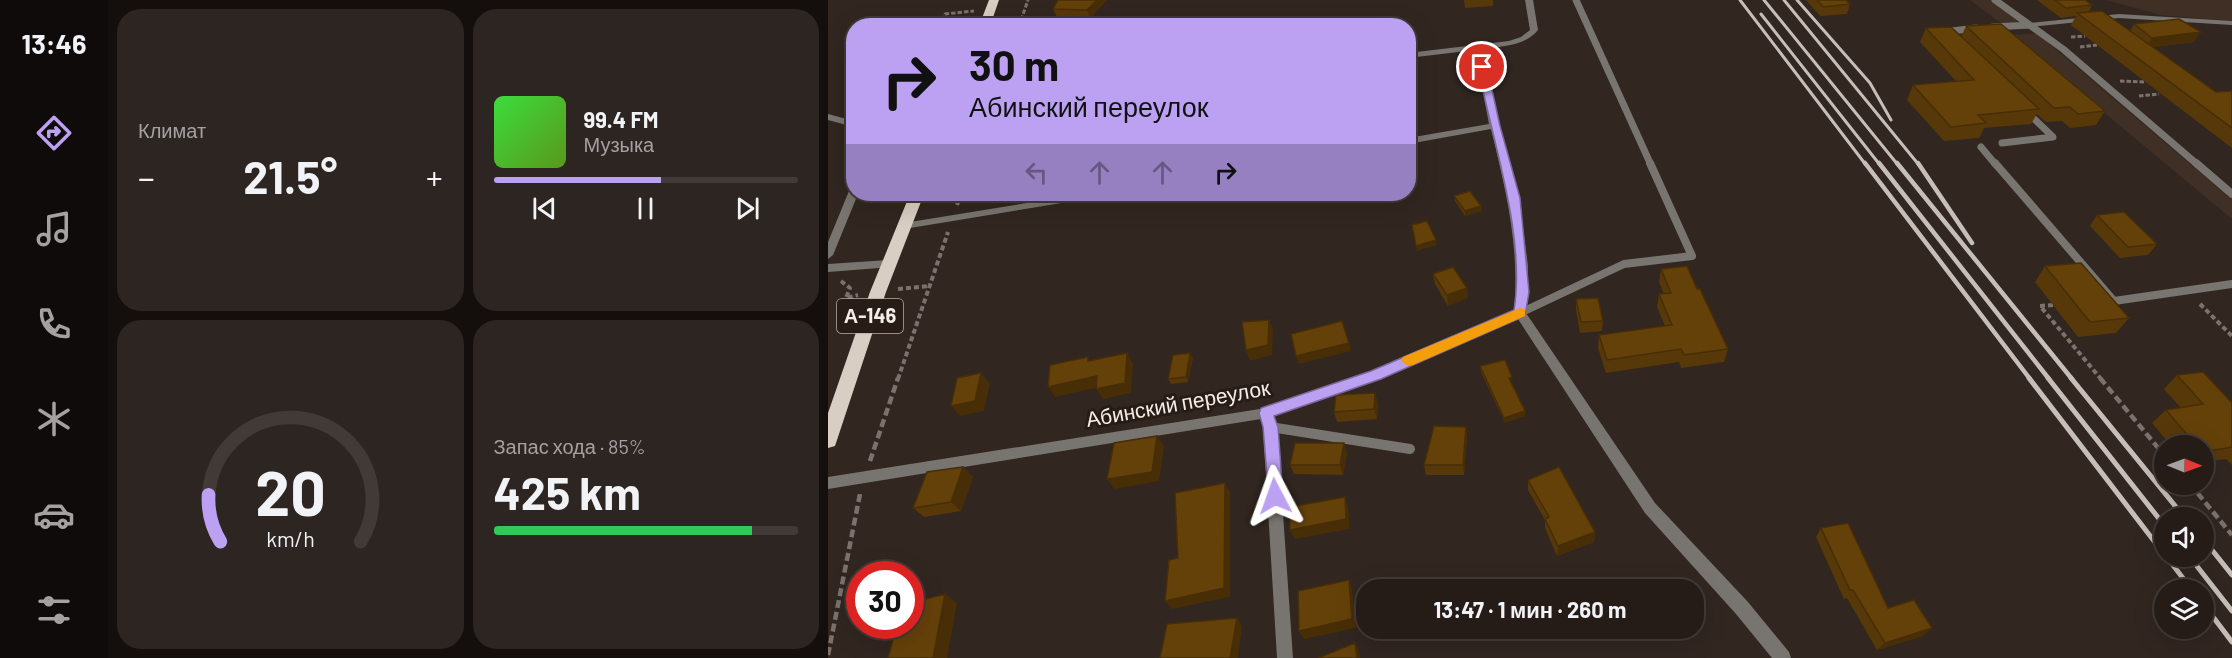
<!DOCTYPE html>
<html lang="ru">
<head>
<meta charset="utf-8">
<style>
	body { margin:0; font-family:Barlow,sans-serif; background:#2d2521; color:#f1f3f6; height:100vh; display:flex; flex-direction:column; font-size:22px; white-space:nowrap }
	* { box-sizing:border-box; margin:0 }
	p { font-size:20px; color:#a3a1a2 }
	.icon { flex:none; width:33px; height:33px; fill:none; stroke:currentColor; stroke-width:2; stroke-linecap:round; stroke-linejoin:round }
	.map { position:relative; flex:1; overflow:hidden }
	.drawer { display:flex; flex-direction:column; gap:9px; padding:9px; background:#140f0d; width:720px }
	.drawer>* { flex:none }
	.top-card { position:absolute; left:18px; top:18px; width:570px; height:183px; border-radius:24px; box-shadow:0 6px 24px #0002,0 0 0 2px #423a37; background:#bca0f2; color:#111; overflow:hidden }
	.needle { width:39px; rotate:91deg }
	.controls { position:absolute; left:1326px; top:435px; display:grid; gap:12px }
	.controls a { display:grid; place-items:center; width:60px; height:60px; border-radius:50%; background:#251c18; box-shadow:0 6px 24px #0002,0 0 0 2px #423a37; font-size:30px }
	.speed { position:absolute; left:18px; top:561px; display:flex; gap:12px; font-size:30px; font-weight:700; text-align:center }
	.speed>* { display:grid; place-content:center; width:78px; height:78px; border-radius:50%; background:#251c18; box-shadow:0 6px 24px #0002,0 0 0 2px #423a37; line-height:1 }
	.speed .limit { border:9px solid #d22; background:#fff; color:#111 }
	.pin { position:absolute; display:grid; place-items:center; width:51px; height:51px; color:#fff; margin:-26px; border:3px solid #fff; border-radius:50%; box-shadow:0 2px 6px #0007 }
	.me { position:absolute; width:66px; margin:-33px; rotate:356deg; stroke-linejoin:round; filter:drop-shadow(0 0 4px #0008) }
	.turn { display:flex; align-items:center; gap:21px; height:126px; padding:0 24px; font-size:27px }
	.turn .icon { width:78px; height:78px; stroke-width:2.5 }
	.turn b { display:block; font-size:42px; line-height:51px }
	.lanes { display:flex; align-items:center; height:57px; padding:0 24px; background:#0003; justify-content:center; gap:30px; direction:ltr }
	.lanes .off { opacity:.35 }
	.big { font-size:45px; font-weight:700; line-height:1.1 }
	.drawer .widget { flex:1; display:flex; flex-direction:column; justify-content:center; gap:9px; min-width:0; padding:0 21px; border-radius:24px; background:#2d2521 }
	.drawer .dial { align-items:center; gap:0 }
	.dial svg { height:156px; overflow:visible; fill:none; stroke:#423a37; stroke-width:7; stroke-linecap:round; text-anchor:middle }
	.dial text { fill:#f1f3f6; stroke:none }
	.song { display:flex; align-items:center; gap:18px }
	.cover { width:72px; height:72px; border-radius:9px; background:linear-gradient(135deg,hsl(120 70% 55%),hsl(90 70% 35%)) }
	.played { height:6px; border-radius:3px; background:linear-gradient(90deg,#bca0f2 55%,#423a37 55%) }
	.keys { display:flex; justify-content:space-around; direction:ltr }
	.heat { display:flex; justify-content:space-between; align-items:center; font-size:33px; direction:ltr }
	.charge { height:9px; border-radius:4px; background:linear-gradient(90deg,#34c759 85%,#423a37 0) }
	.drawer .tiles { flex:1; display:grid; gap:9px; grid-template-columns:repeat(2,1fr) }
	.trip { position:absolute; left:528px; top:579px; width:348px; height:60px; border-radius:24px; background:#251c18; box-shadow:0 6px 24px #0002,0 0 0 2px #423a37; font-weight:700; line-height:60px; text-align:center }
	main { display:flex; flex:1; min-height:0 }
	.tabs { display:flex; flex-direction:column; width:108px; justify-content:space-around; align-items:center; background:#0f0b0a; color:#a3a1a2 }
	.tabs .icon { width:42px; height:42px }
	.tabs .active { color:#bca0f2 }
	.tabs b { font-size:27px; color:#f1f3f6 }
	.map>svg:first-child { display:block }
	.built { fill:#3f2f25 }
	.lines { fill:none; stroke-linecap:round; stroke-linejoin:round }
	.path-far2 { stroke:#7c726d; stroke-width:3; stroke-dasharray:4.5 2; stroke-linecap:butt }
	.path-far1 { stroke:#7c726d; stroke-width:4; stroke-dasharray:5 3; stroke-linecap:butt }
	.path { stroke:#7c726d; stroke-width:4.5; stroke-dasharray:8 4; stroke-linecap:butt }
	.service-far2 { stroke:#78746f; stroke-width:7 }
	.service-far1 { stroke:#78746f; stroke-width:8 }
	.service { stroke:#78746f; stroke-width:10 }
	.minor { fill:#78746f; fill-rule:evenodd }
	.trunk { fill:#d8cec3; fill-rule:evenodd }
	.rail-far2 { stroke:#c6beb9; stroke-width:3 }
	.rail-far1 { stroke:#c6beb9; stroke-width:4.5 }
	.rail { stroke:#c6beb9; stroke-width:5 }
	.wall { fill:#573809 }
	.shaded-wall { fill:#472e07 }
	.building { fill:#65410a; stroke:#472e07; stroke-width:1.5 }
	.route { fill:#bca0f2; stroke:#7a689d; stroke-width:1.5 }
	.slow { fill:#f59e0b }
	.labels { text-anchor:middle; stroke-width:6; stroke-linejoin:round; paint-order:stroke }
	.shield { fill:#271d16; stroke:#b7afaa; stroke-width:1.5 }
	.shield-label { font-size:20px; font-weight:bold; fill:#f5ede9 }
	.street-label { font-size:21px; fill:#f5ede9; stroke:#271d16 }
</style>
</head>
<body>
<main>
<nav class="tabs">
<b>13:46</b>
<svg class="icon active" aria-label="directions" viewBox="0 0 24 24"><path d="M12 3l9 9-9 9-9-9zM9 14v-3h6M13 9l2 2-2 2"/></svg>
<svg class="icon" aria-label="music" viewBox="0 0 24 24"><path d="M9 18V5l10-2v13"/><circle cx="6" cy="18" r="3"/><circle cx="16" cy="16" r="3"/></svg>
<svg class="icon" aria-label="phone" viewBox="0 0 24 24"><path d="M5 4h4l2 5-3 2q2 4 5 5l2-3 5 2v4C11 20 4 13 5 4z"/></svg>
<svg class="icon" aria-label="climate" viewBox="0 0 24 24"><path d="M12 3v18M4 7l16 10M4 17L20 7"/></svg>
<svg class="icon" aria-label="car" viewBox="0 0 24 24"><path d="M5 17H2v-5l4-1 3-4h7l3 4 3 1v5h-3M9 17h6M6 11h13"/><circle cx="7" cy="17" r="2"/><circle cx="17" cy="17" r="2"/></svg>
<svg class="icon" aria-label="filters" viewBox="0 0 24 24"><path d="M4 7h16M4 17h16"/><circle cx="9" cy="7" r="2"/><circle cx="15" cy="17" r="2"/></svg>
</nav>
<section class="drawer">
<div class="tiles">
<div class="widget"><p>Климат</p>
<div class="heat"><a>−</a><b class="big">21.5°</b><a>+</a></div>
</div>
<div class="widget">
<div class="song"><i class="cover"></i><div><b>99.4 FM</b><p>Музыка</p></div></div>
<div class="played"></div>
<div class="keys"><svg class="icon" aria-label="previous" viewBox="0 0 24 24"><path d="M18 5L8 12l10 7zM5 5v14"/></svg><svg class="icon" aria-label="pause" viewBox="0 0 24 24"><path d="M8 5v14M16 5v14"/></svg><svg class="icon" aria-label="next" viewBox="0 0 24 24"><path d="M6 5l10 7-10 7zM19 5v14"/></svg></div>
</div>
<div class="widget dial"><svg viewBox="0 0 100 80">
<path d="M14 69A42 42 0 1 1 86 69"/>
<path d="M14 69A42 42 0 0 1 8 45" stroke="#bca0f2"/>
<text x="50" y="56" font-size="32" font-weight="700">20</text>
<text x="50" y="72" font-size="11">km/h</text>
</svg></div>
<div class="widget"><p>Запас хода · 85%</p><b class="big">425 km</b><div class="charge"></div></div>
</div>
</section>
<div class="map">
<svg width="1404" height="658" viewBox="0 0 1404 658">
	<rect width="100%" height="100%" fill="#312620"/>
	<path class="built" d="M1142 0H1163L1193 22 1173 23Z
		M1278 0H1404V21L1332 15Z
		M1209 33 1404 200V219L1183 35Z"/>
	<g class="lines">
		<path class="path-far2" d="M111 26 117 14 146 11
			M191 26 200 0
			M1243 37 1257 36
			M1252 47 1269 45
			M1292 81 1316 82
			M1311 96 1331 94"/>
		<path class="path-far1" d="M129 205 133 194
			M13 281 22 288 18 298 30 295
			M70 289 102 286
			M1372 304 1404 336
			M1225 305 1212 306 1273 379
			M70 379 120 232"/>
		<path class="path" d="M1272 378 1336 455
			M42 461 70 378
			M1362 484 1404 535
			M0 655 32 494"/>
		<path class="service-far2" d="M748 0 823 165
			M1167 0 1235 49 1370 165
			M1165 27 1201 25
			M1116 32 1148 28
			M1174 143 1225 137 1197 110
			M1153 147 1168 165"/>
		<path class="service-far1" d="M1167 163 1286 301 1404 284
			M1368 163 1404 194
			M692 313 796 264 864 256 822 163"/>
		<path class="service" d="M442 427 582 449"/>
		<path class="minor" d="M697 0H705L710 30C696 47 674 46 654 49L694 219 700 266 698 313 827 503 920 602 961 652 963 658H944L908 614 817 513 690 319 552 378 445 416 449 427 465 658H449L435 427 433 419 0 489V477L438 408 544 372 686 311C692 248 678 190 663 129L580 144V138L661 124 647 50 580 58V53L681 41 693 37 702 30Z
			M1291 14 1404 21V25L1291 18 1201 27 1197 25 1201 23Z
			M0 114 26 121V127L0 120Z
			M26 188V194H30L5 255 0 259V242L21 191Z
			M254 194H275L270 197 76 229 71 226 76 223Z
			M60 260 64 261 66 264 64 267 0 272V264Z"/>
		<path class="trunk" d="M161 0H171L162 26H151Z
			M82 194H96L58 292 9 440 7 446 0 448V413L42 292Z"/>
		<path class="rail-far2" d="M912 0 1038 165
			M936 0 1070 165
			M956 0 1091 165
			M969 0 1042 83 1063 120
			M933 14 1052 165"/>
		<path class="rail-far1" d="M1037 163 1202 379
			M1051 163 1221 379
			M1069 163 1244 379
			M1090 163 1144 243"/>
		<path class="rail" d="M1201 378 1336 554
			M1220 378 1336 525
			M1243 378 1357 518
			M1376 540 1404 575
			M1338 556 1364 590
			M1361 556 1404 611
			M1376 605 1404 642"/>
	</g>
	<path class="wall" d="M230 0H279L262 18 229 17 225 9Z
		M636 0H665V6L637 8Z
		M978 0H1018L1022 4 1019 14 992 16Z
		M1209 0H1257L1264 5 1261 12 1302 31 1306 24 1366 42 1325 47 1388 92 1404 91V148L1243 25 1248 16 1233 18Z
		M1138 26 1277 111 1268 125 1242 128 1234 121 1218 122 1209 114 1203 124 1156 128 1151 138 1116 141 1079 100 1085 85 1128 81 1092 42 1098 28 1133 37Z
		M626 196 653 206 654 211 637 216 627 201Z
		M1269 215 1329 244 1320 255 1292 258 1262 226Z
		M1217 266 1301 318 1288 333 1250 337 1207 282Z
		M833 269 869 289 900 349 896 362 853 368 851 362 778 373 770 348 771 335 837 326 829 307 831 294H836L831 282Z
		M605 274 639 288 640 298 620 306 607 284Z
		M748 299 775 321 774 331 752 333 748 310Z
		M365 358 360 382 343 384 340 379Z
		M652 366 684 383H683L697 416 677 423 653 372Z
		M1349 375 1404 403V465L1398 459 1376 462V446H1343L1324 423 1338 410 1353 408 1336 389Z
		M550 403 549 419 509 422 506 412Z
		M638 427 639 437 636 475H598L596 465Z
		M519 453 515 475 466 474 462 465Z
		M135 467 145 477 133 511 96 517 85 508Z
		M700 480 767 532 766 542 729 556 717 528V520L700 490Z
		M993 528 1060 608 1095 636 1049 650 1019 598 1016 599 988 537Z"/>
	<path class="shaded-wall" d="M269 0H279L262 18 259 10Z
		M1373 32 1366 42 1318 48 1324 38Z
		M653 206 654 211 637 216V211Z
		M608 240 609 245 589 251 588 246Z
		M639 288 640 298 620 306 619 295Z
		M441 320 445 330 444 355 422 361 418 350Z
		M521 343 523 351 471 364 468 356Z
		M299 353 305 364 303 393 275 399 268 389Z
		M362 353 365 358 360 382 358 377Z
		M153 373 162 384 156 411 132 416 123 406Z
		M269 376 276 386 227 397 220 387Z
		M547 393 550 403 549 419 546 409Z
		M697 411V416L677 423 676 418Z
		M638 427 639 437 636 475 635 465Z
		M329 436 336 446 331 481 286 489 279 479Z
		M516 443 519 453 515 475 512 465Z
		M135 467 145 477 133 511 123 502Z
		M397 483 402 492V597L344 609 337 601Z
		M517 497 520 507 522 529 467 539 462 530Z
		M767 532 766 542 729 556 730 546Z
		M521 580 524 589 528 628 476 639 471 631Z
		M117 594 129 603 119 658H105Z
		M409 618 414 626 410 658H402Z
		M1104 628 1095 636 1049 650 1057 643Z
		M527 643 531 651 532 658H529Z"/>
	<path class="building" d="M230 0H269L259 10 225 9Z
		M989 0H1018L1022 4 995 7Z
		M1227 0H1257L1264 5 1238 8Z
		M1274 11 1388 92 1404 91V128L1249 13Z
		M1351 19 1373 32 1324 38 1306 24Z
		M1173 24 1277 111 1250 114 1242 107 1226 108 1138 26Z
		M1123 27 1211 109 1150 115 1158 123 1123 127 1085 85 1146 80 1098 28Z
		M642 191 653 206 637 211 626 196Z
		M1296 212 1329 244 1300 247 1269 215Z
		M599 221 608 240 588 246 584 225Z
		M1253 263 1301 318 1262 322 1217 266Z
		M859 266 869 289H872L900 349 856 355 853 349 779 360 771 335 844 325 831 294 843 293 833 269Z
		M625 267 639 288 619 295 605 274Z
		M770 298 775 321 753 322 748 299Z
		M441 320 440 345 418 350 414 322Z
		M514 321 521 343 468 356 463 334Z
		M299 353 297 383 268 389 269 376 220 387 222 365 260 357V361Z
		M362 353 358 377 340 379 345 355Z
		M677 360 684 377 681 378 697 411 676 418 652 366Z
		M1375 372 1404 403V447L1376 452V446H1369L1338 410 1375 404 1349 375Z
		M153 373 147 401 123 406 129 378Z
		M547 393 546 409 506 412 508 395Z
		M606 426 638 427 635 465H596Z
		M329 436 324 472 279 479 286 443Z
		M467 443H516L512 465H462Z
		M135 467 123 502 85 508 99 472Z
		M731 467 767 532 730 546 717 519 721 517 700 480Z
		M397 483 396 588 337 601 341 560 350 558 347 493Z
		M517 497 518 519 462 530V507Z
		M1020 523 1060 608 1086 600 1104 628 1057 643 1025 590H1022L993 528Z
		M521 580 524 619 471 631 470 591Z
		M117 594 105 658H60L69 626H82V603Z
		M409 618 402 658H332L339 624Z
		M527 643 529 658H490Z"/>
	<path class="route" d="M654 64 659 67 672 126 692 198 701 292 697 316 553 379 446 416 450 427 455 496 452 502 447 504 441 502 435 427 431 413 433 408 543 371 686 310C698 235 664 141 650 67Z"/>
	<path class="slow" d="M692 308 697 309V316L585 365 580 366 573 361 575 357Z"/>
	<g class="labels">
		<rect class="shield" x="9" y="299" width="66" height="34" rx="4.5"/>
		<g class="shield-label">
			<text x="42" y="323">А-146</text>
		</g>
		<g class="street-label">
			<text transform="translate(350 404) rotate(-10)" y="7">Абинский переулок</text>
		</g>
	</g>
</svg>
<div class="controls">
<a><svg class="needle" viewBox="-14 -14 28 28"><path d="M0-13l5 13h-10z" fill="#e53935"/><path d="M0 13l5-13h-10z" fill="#a3a1a2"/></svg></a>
<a><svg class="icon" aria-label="sound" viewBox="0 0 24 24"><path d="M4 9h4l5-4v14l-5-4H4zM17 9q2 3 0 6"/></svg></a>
<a><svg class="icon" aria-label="layers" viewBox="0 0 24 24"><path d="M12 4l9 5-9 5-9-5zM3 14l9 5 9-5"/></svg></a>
</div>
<div class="speed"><div class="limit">30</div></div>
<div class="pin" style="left:654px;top:67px;background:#d93025"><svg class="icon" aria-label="arrive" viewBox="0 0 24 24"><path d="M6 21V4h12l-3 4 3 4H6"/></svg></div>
<svg class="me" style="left:447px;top:496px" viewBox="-20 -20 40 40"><path d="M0-17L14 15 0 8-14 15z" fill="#bca0f2" stroke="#fff" stroke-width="4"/></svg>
<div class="trip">13:47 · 1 мин · 260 m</div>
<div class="top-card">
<div class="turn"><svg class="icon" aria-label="right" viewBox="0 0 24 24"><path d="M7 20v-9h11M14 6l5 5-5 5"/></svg><div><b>30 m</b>Абинский переулок</div></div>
<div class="lanes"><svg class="icon off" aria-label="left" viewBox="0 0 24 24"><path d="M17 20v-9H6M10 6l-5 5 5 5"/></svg><svg class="icon off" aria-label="ahead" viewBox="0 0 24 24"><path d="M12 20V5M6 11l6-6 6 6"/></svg><svg class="icon off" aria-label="ahead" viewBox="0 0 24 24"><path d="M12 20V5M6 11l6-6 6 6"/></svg><svg class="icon" aria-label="right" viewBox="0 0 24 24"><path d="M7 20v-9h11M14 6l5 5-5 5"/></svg></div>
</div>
</div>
</main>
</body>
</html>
